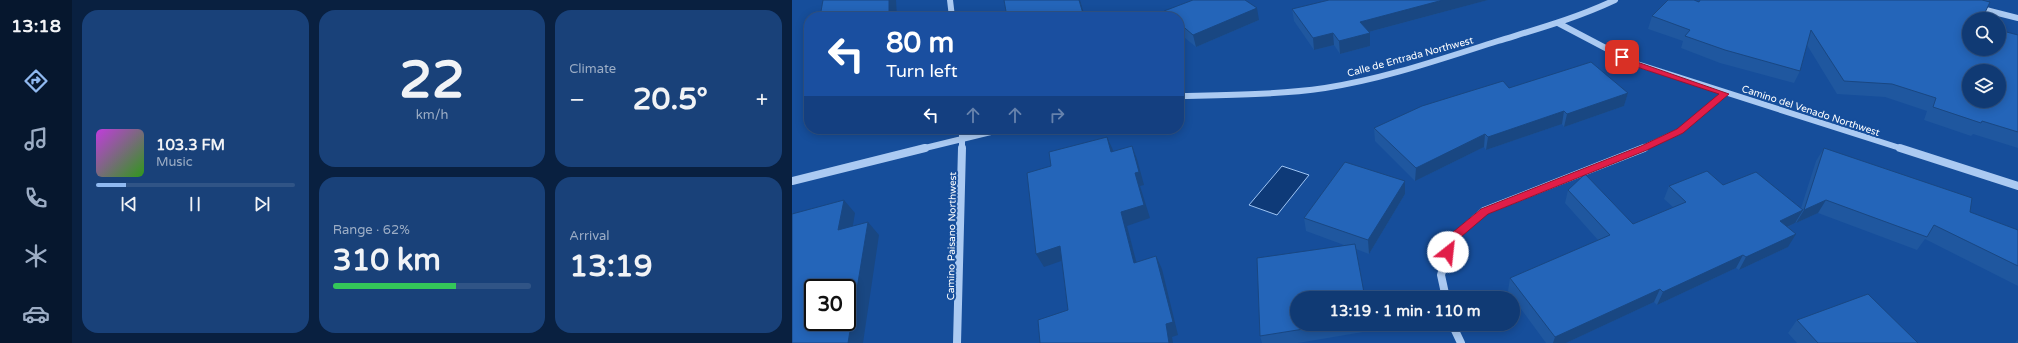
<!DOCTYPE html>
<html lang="en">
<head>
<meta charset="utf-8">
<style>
	body { margin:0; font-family:"Varela Round",sans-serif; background:#194179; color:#f1f3f6; height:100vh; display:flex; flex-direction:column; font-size:15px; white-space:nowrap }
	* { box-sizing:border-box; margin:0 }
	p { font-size:13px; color:#9cadc5 }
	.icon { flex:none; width:22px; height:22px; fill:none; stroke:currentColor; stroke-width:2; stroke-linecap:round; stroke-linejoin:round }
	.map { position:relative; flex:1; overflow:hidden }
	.sheet { display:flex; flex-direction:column; gap:10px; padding:10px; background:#092040; width:720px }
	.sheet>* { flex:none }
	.hud { position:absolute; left:12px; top:12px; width:380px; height:122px; border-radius:16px; box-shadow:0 2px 10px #0003,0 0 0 1px #305486; background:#1a4fa0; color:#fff; overflow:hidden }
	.controls { position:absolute; left:1170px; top:12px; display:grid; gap:8px }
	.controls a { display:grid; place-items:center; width:44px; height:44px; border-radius:50%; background:#103a74; box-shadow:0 2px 10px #0003,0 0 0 1px #305486; font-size:20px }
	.speed { position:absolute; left:12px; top:279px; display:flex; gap:8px; font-size:20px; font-weight:700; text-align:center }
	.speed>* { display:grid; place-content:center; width:52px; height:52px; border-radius:50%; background:#103a74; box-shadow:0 2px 10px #0003,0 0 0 1px #305486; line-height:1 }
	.speed .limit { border:2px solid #111; border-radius:6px; background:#fff; color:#111 }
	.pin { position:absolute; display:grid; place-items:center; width:34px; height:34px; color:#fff; margin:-17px; border-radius:8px; box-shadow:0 2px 6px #0006 }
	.me { position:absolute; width:44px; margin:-22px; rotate:29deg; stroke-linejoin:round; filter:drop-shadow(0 0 3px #0008) }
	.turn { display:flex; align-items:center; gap:14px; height:84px; padding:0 16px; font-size:18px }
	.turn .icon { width:52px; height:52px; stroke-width:2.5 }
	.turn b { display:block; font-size:28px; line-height:34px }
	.lanes { display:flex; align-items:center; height:38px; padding:0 16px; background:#0003; justify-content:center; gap:20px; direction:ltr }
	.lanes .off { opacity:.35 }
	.big { font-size:30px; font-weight:700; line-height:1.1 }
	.sheet .tile { flex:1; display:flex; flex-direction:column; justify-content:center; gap:6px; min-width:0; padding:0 14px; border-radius:16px; background:#194179 }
	.sheet .dial { align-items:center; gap:0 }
	.dial b { font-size:52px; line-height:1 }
	.song { display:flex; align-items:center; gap:12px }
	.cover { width:48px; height:48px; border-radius:6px; background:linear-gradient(135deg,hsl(290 70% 55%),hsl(110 70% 35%)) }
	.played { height:4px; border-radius:2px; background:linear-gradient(90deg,#90b9f0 15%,#305486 15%) }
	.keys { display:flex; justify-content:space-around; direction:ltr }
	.heat { display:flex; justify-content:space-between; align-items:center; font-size:22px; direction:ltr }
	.charge { height:6px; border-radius:3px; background:linear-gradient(90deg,#34c759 62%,#305486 0) }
	.sheet .tiles { flex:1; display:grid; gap:10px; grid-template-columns:repeat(3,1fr) }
	.tile:first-child { grid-row:span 2 }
	.trip { position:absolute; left:498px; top:291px; width:230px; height:40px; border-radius:20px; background:#103a74; box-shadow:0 2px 10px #0003,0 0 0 1px #305486; font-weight:700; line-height:40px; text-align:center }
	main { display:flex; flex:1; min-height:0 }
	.dock { display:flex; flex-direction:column; width:72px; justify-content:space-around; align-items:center; background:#06172e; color:#9cadc5 }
	.dock .icon { width:28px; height:28px }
	.dock .selected { color:#90b9f0 }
	.dock b { font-size:18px; color:#f1f3f6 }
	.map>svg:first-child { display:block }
	.water { fill:#0e3a78; stroke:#9ec5f5 }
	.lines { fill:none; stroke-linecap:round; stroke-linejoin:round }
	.minor-far1 { stroke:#abcaf2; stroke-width:6 }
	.minor { stroke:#abcaf2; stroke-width:8 }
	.wall { fill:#1f579f }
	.shaded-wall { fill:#194782 }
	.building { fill:#2465b9; stroke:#194782; fill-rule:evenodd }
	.route { fill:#e11d48; stroke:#92132f }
	.labels { text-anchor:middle; stroke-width:4; stroke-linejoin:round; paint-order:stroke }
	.street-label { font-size:10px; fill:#fff; stroke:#164e9b }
</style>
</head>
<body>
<main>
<nav class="dock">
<b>13:18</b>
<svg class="icon selected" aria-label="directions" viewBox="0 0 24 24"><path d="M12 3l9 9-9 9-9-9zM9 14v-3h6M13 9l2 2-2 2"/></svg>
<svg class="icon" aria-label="music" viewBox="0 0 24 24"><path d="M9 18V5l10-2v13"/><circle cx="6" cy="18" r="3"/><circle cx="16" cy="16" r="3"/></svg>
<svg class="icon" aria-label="phone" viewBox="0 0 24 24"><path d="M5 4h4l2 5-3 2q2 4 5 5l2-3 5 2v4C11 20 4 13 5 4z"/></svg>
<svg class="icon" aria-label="climate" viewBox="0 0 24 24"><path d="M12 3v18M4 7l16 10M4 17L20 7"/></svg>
<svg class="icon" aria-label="car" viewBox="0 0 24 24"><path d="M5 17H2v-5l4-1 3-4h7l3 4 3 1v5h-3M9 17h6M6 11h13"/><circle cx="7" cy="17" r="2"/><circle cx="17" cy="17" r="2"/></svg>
</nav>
<section class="sheet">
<div class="tiles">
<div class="tile">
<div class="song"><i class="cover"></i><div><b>103.3 FM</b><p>Music</p></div></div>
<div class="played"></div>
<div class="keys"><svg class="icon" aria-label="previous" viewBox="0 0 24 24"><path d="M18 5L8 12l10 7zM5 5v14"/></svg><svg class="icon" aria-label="pause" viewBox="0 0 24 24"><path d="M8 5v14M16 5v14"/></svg><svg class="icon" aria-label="next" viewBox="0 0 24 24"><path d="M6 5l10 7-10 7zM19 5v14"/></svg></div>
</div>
<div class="tile dial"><b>22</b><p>km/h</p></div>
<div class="tile"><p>Climate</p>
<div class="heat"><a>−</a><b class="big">20.5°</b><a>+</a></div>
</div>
<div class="tile"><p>Range · 62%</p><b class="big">310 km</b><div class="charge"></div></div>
<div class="tile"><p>Arrival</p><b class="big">13:19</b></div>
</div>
</section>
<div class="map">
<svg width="1226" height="343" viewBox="0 0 1226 343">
	<rect width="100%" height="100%" fill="#164e9b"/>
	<path class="water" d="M490 166 517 175 485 215 457 205Z"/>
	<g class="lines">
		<path class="minor-far1" d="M158 0 160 17
			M1186 8 1226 18
			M766 23 842 63 1111 149
			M387 96C435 95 484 95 533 88 592 79 649 59 706 41 745 29 785 18 823 0
			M129 149 211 129
			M170 149V129
			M849 149 888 131 932 94"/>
		<path class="minor" d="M1108 148 1226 186
			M0 181 133 148
			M654 298 649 275 659 240 692 211 852 148
			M660 324 669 343
			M165 343 170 148"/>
	</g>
	<path class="wall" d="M537 0H696L577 32 578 33V46L548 54 542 45 522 50 502 21 500 9Z
		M908 0H1197L1177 49 1226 35V148L1181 134 1179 136 1132 120 1135 111 1093 97 1045 94 1015 45 1008 71 1002 83 928 63 889 48 891 41 856 29 860 16 907 2Z
		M372 11 467 20 404 47 387 33V17H374Z
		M717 88 836 93 832 106 772 127 770 124 694 150 692 147 623 181 583 141 582 128Z
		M1032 148 1178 212 1226 230V286L1133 239 1125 250 1026 213 1004 223V221L1003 223 996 227V247L947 270 944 268 865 305 862 302 774 343H754L716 291 718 278 806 240 773 203 776 190 841 224 881 207 872 199 877 186 931 185 1009 208 1024 161Z
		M613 181V194L577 254 564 249 505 324H577V331L506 343H470L468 336 552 245 514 231 512 218Z
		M1005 320 1126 343H1005L996 333Z
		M1226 339V343H1223Z"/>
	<path class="shaded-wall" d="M97 0H104L105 17H97Z
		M287 0H288L293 17H292Z
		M651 0H696L569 34 568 22Z
		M465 8 467 20 404 47 401 35Z
		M541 33 542 45 522 50 521 38Z
		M578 33V46L548 54 547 41Z
		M836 93 832 106 772 127 775 114Z
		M772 111 770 124 694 150 696 137Z
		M693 134 692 147 623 181 624 168Z
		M315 137 321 150 324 165 319 152Z
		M340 146 345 159 352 185 348 186 358 218 335 226 348 276 342 263 329 212 343 173Z
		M613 181V194L577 254 576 240Z
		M52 200 63 213 58 243 46 230Z
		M1034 200 1026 213 1004 223 1012 210Z
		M1011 210 1003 223 981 234 988 221Z
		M76 222 87 235 71 343H56Z
		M1004 234 996 247 947 270 954 257Z
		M268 246 275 259 252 267 244 254Z
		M951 255 944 268 865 305 871 292Z
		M364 256 370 269 386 335 380 337 381 343H377Z
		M868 289 862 302 774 343H761L763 337Z"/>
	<path class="building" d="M31 0H97V17H28Z
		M212 0H287L292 17H215Z
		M401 0H453L465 8 401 35 387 23V17H379L372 11Z
		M537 0H651L568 22 578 33 547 41 541 33 521 38 500 9Z
		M876 0H902L907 2 908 0H1190L1198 2 1190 19H1177V49H1207V30L1226 35V132L1190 121 1189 123 1141 107 1144 98 1100 84 1052 81 1019 30 1008 71 933 50 893 36 898 30 860 16ZM1177 71H1207V101H1177Z
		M799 62 836 93 775 114 772 111 696 137 693 134 624 168 582 128 630 106 711 81 717 88Z
		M17 100V116H15Z
		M315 137 319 152 340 146 347 172 343 173 352 205 329 212 342 263 364 256 381 322 374 324 377 343H248L246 320 276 310 268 246 244 254 235 173 259 166 257 152Z
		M1032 148 1180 198 1178 212 1226 230V266L1142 225 1135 237 1034 200 1012 210Z
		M553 162 613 181 576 240 512 218Z
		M915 171 931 185 964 172 1011 210 988 221 1004 234 954 257 951 255 871 292 868 289 763 337 718 278 818 235 776 190 793 174 841 224 894 202 877 186Z
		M52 200 46 230 76 222 56 343H0V214ZM21 288H55V322H21Z
		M563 244 573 298H505V324H543L468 336 465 258Z
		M1076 294 1126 343H1026L1005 320Z"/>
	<path class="route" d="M828 56H833L845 62 937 94 891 133 855 150 696 214 663 242 659 254H652L650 252 655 237 689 209 849 146 885 129 927 94 839 65 828 59Z"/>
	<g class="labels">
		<g class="street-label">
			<text transform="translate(618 56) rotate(-15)" y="4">Calle de Entrada Northwest</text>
			<text transform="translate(1019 110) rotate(18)" y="4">Camino del Venado Northwest</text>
			<text transform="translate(159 236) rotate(-89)" y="4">Camino Paisano Northwest</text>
		</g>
	</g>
</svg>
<div class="controls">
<a><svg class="icon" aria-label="search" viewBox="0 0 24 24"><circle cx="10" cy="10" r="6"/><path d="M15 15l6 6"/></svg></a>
<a><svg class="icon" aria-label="layers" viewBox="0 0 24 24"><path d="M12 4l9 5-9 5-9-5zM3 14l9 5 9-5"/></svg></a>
</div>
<div class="speed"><div class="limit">30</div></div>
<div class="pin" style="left:830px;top:57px;background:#d93025"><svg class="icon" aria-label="arrive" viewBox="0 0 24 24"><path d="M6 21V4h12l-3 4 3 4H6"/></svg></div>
<svg class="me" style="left:656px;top:252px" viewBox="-20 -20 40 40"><circle r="19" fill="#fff"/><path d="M0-13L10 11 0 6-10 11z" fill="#e11d48"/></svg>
<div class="trip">13:19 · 1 min · 110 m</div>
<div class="hud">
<div class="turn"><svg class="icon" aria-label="left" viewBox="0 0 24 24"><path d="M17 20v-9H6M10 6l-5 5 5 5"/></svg><div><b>80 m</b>Turn left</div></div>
<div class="lanes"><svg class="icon" aria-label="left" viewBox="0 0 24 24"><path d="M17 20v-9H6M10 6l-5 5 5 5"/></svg><svg class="icon off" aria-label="ahead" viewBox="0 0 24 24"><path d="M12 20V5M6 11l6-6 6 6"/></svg><svg class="icon off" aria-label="ahead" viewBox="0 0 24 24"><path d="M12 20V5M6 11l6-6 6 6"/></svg><svg class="icon off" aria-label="right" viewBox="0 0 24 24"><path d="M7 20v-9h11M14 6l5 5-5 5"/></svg></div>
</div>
</div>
</main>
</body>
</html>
